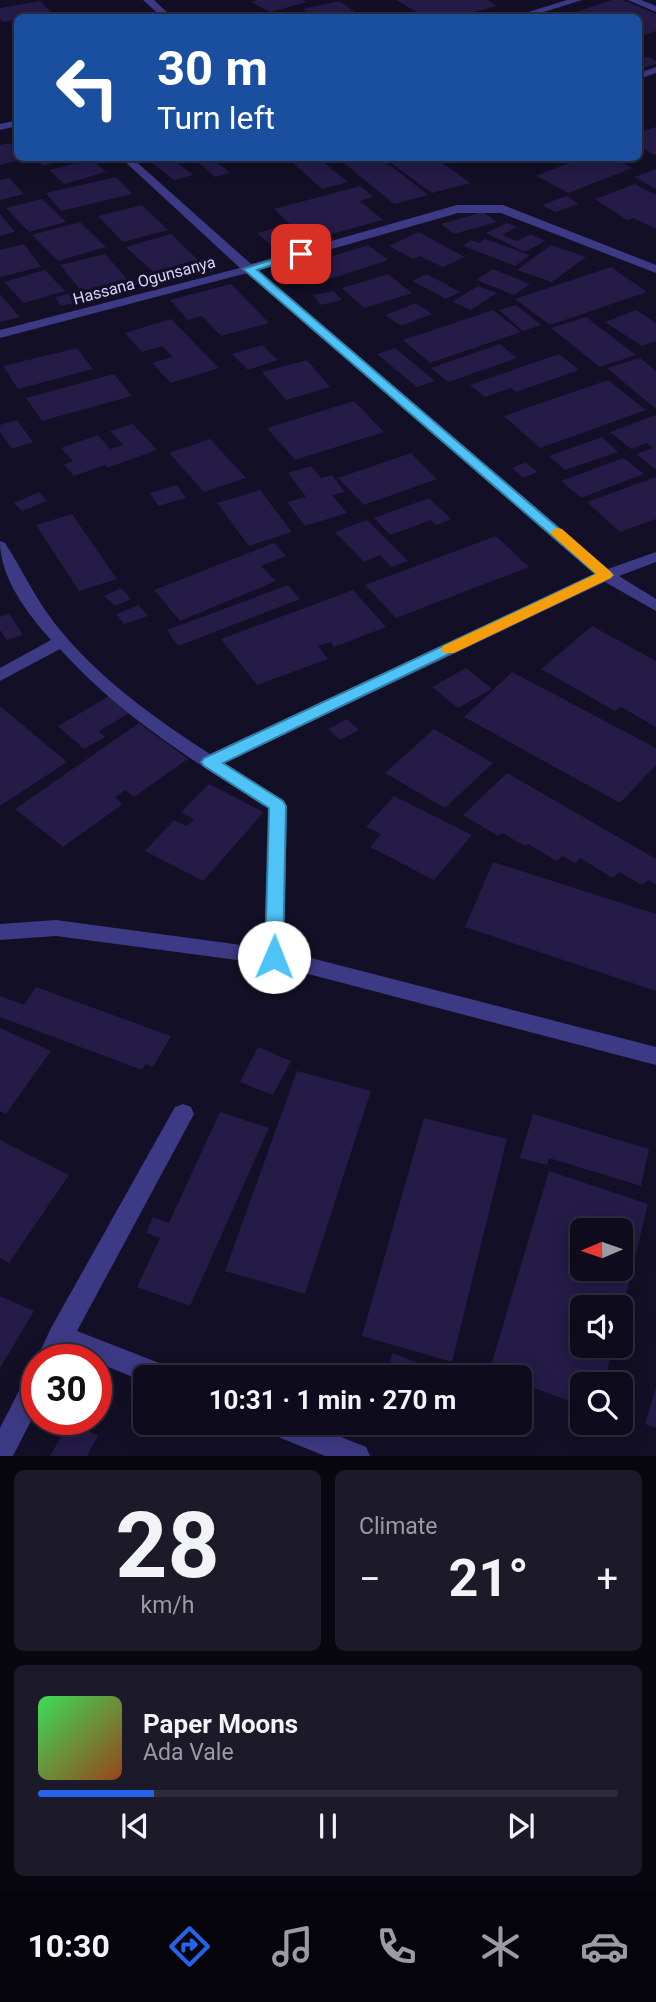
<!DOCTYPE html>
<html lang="en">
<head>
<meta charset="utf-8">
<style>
	body { margin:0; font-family:Roboto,sans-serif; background:#1c1929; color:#f1f3f6; height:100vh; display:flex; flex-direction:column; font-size:26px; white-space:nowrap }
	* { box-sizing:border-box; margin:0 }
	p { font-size:23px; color:#9b9ba3 }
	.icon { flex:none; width:38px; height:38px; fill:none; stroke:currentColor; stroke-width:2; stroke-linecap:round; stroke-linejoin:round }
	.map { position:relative; height:1456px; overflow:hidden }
	.panel { display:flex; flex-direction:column; gap:14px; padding:14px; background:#08060f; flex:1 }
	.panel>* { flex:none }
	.banner { position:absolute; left:14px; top:14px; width:628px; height:147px; border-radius:10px; box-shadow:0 4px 18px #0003,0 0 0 2px #2e2b3b; background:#1a4fa0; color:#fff; overflow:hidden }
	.needle { width:46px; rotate:268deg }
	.controls { position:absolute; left:570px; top:1218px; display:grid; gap:14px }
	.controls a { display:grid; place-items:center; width:63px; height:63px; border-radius:10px; background:#0e0b1c; box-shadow:0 4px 18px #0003,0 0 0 2px #2e2b3b; font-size:35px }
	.speed { position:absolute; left:21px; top:1344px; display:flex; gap:14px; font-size:35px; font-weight:700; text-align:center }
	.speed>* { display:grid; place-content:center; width:91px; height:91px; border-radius:50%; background:#0e0b1c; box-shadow:0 4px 18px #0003,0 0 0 2px #2e2b3b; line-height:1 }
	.speed .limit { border:10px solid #d22; background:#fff; color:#111 }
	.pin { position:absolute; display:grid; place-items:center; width:60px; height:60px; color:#fff; margin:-30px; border-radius:14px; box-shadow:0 4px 10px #0006 }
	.me { position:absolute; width:77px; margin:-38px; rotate:1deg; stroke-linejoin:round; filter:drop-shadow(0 0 5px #0008) }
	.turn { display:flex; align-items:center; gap:24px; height:147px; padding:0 28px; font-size:32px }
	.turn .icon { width:91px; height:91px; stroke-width:2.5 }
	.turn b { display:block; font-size:49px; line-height:60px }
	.big { font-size:52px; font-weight:700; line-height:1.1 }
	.panel .tile { flex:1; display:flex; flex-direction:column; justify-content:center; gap:10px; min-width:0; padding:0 24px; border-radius:10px; background:#1c1929 }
	.panel .dial { align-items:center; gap:0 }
	.dial b { font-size:91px; line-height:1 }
	.song { display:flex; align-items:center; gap:21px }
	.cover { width:84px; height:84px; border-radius:10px; background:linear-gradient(135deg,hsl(130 70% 55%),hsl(20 70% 35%)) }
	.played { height:7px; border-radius:4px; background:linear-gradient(90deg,#2563eb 20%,#2e2b3b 20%) }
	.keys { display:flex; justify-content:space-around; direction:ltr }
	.heat { display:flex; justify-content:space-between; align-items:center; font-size:38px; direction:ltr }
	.panel .tiles { flex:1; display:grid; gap:14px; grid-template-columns:1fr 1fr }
	.tile:last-child { grid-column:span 2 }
	.trip { position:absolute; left:133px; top:1365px; width:399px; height:70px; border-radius:10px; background:#0e0b1c; box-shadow:0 4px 18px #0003,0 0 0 2px #2e2b3b; font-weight:700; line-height:70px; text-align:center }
	.tabs { display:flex; height:112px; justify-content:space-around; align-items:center; background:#06040b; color:#9b9ba3 }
	.tabs .icon { width:49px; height:49px }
	.tabs .current { color:#2563eb }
	.tabs b { font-size:32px; color:#f1f3f6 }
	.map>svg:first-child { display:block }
	.building { fill:#241b47; fill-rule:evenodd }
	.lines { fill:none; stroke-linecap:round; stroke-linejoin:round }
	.street { fill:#3d3a85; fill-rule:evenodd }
	.route { fill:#4fc3f7; stroke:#337fa1; stroke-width:2 }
	.slow { fill:#f59e0b }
	.labels { text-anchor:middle; stroke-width:7; stroke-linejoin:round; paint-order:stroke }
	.far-street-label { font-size:16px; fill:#d9d4ff; stroke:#130f26 }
</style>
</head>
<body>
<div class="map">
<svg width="656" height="1456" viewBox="0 0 656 1456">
	<rect width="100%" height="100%" fill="#130f26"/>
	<path class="building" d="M257 0H303L307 2 270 12 251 2Z
		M396 0H487L497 6 452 18H427Z
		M612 0H623L656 14V31L639 37V18H589L576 12Z
		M40 1 52 13 3 22 0 19V8Z
		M339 1 364 18H316L303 9Z
		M649 57 656 61V64L639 69V59Z
		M656 127V154L654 155 639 146V132Z
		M9 143 18 151V158H26L0 165V145Z
		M35 158H75L43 166Z
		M171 158 193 175 174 180 151 162Z
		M318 158 348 182 322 189 293 163Z
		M338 158H381L428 195 394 204Z
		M384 158H436L470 183 432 193Z
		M582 158H612L632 168 569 193 536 176Z
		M91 159 106 172 64 184 49 170Z
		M213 159 230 173 215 177 199 163Z
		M656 169V189L634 177Z
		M116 177 132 194 61 211 46 193Z
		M9 178 24 194 0 200V180Z
		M635 184 656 195V229L633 218 627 220 595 199Z
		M360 186 374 197 360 201 383 220 275 249 257 233 290 224 274 209Z
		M566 196 579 204 555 212 542 205Z
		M42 199 66 222 29 232 6 208Z
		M142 205 168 230 123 242 98 216Z
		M483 212 497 222 454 234 441 224Z
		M0 214 15 232 0 236Z
		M80 222 106 247 58 261 32 235Z
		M507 223 517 227 502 235 517 241 531 234 545 241 525 252 486 233Z
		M418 232 465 257 443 267 420 256 413 259 389 246Z
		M171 234 198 260 153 272 126 247Z
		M485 239 530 255 515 266 463 246 471 240 479 243Z
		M24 244 41 267 0 277V250Z
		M368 245 388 260 312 285 293 269Z
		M551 245 586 257 552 282 517 270Z
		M105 254 128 280 82 292 60 265Z
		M611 267 647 292 550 325 515 299Z
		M493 269 530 284 514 295 476 280Z
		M45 270 65 291 24 303 4 282Z
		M388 274 412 293 364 308 342 288Z
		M427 274 460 292 446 299 412 281Z
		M231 284 269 323 221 336 202 316 188 320 170 300Z
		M478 286 497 293 471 310 452 302Z
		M334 291 342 300 321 305 313 295Z
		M74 293 80 302 61 306 55 297Z
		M0 294 20 317 0 322Z
		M416 303 432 314 401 326 385 315Z
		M516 305 541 325 523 331 499 310Z
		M493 310 521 332 430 363 403 340Z
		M636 310 656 323V341L642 346 605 322Z
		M586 317 636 355 600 367 551 328Z
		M171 319 219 368 171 383 152 363 173 357 162 346 142 352 125 333Z
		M500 344 517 358 448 382 431 368Z
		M262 345 278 360 248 370 232 354Z
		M77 348 93 369 18 389 3 366Z
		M395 348 435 381 417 387 377 354Z
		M559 354 579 370 516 392 511 388 485 397 470 385Z
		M640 358 656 371V409L607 368Z
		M307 360 330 387 286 400 262 372Z
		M114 374 132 396 42 421 26 398Z
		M608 380 646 410 540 448 504 416Z
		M354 401 384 432 295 460 267 428Z
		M656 415V470L636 454 653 448 647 443 631 449 610 432Z
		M17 420 33 442 12 449 0 432V425Z
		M133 424 157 450 107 468 105 465 74 476 64 465 73 461 61 448 98 435 110 449 123 445 110 431Z
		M602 437 618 452 565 470 549 456Z
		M210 439 246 478 204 492 169 453Z
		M411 453 437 479 364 505 338 478Z
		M624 458 644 474 581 498 561 481Z
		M526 462 537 472 523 478 512 468Z
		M311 466 321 478 332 475 345 492 332 495 347 513 305 526 287 502 306 497 288 473Z
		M656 477V519L620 532 587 502Z
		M177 485 186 498 158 506 150 493Z
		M260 490 292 532 249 546 217 503Z
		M39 492 47 501 22 511 14 503Z
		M429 498 451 519 436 525 431 520 390 535 374 518Z
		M72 514 117 579 79 591 36 525Z
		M367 520 408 561 391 567 380 555 364 562 335 532Z
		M496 536 529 567 396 618 365 585Z
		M274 543 286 556 261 566 276 581 180 621 154 590Z
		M288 585 300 599 178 646 167 630Z
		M121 588 131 599 115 606 104 596Z
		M353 590 386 627 334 647 331 642 318 646 328 659 257 685 221 639Z
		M139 605 148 616 124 624 116 614Z
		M9 613 23 635 7 640 0 630V617Z
		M592 626 656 661V727L621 707 615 711 541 669Z
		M466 668 492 689 458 708 432 687Z
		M512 672 656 748V765L620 803 464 717Z
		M111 695 131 712 99 731 105 737 84 749 58 726Z
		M0 706 67 762 0 806Z
		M347 719 359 730 340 740 328 729Z
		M139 723 188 759 134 797 125 790 115 798 123 804 63 847 15 809Z
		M434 729 493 763 445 808 385 773Z
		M507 773 656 859V884L648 880 642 885 619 872 613 878 580 858 575 863 562 856 557 861 528 844 525 846 502 833 498 836 463 815Z
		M209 784 264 812 203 881 145 851 174 820 187 826 194 819 181 812Z
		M394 796 472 835 434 880 370 847 381 834 366 827Z
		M493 862 656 914V991L465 927Z
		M36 987 171 1036 153 1067 146 1064 142 1070 0 1017V996L24 1005Z
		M0 1028 51 1051 6 1114 0 1111Z
		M258 1047 291 1061 273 1095 240 1082Z
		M297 1071 371 1091 305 1294 225 1271Z
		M220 1112 269 1128 190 1306 137 1287 160 1238 146 1233 153 1217 169 1223Z
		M533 1114 649 1149 641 1186 549 1158 547 1165 520 1158Z
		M424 1118 507 1139 452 1362 362 1336Z
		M0 1140 69 1175 9 1263 0 1258Z
		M549 1171 648 1204 623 1307H583V1346H613L604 1384H583V1406L520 1383V1377H503L489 1372ZM583 1230H621V1269H583Z
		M0 1296 34 1311 0 1368Z
		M393 1353 438 1371 436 1377H384Z
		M656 1388V1428L645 1424Z
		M70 1421 98 1436 87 1456H50Z"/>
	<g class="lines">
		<path class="street" d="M143 0H154L173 18H163Z
			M567 0H582L525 18H509Z
			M628 0H641L656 6V12Z
			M656 67V73L639 79V73Z
			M18 120V126L0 130V124Z
			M121 158H132L251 264 457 205H503L656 265V273L501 213H458L258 270 608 569 656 552V562L619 576 656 599V611L605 582 224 763 284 801 287 806 284 951 656 1047V1065L274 965 56 936 0 940V924L56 920 264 948 269 809C195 762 119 715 60 649L0 681V668L51 640C27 613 0 578 0 541L5 543C22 569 34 596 53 621 94 675 154 718 210 754L595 574 247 273 0 338V330L240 268Z
			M183 1104 191 1107 194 1114 77 1331 172 1368 175 1377H145V1382L96 1362V1360L66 1351 61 1360H37V1362L36 1360 51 1328 175 1107Z
			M37 1370V1409L13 1456H0V1428L28 1373Z
			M262 1423H306L366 1447 370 1456H325L266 1432Z"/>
	</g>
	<path class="route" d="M297 252 307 254 257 270 613 575 223 763 283 801 286 806 283 957 281 962 274 964 268 962 265 957 269 808 204 766 201 762 204 758 596 574 243 269Z"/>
	<path class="slow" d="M557 528 562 529 611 572 613 575 611 578 454 653H443L441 649 443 646 596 574 552 535 550 532Z"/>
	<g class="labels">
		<g class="far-street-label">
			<text transform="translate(144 280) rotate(-15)" y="6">Hassana Ogunsanya</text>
		</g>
	</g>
</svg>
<div class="controls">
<a><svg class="needle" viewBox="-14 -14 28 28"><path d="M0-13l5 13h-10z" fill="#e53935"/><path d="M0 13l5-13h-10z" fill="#9b9ba3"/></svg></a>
<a><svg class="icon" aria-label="sound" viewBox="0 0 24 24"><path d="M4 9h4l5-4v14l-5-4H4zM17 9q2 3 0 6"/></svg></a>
<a><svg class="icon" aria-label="search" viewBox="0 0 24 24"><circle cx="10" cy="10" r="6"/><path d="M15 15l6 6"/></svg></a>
</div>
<div class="speed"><div class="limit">30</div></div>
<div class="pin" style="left:301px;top:254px;background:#d93025"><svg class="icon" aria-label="arrive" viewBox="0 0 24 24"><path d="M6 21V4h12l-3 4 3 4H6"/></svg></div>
<svg class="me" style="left:274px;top:957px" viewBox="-20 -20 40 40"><circle r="19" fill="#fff"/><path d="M0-13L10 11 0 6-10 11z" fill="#4fc3f7"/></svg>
<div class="trip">10:31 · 1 min · 270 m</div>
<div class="banner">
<div class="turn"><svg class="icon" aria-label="left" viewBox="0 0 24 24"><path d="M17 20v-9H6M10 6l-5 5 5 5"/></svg><div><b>30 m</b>Turn left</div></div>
</div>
</div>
<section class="panel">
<div class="tiles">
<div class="tile dial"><b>28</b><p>km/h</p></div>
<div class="tile"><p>Climate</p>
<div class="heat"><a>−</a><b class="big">21°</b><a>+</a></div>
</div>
<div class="tile">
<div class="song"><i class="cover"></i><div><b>Paper Moons</b><p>Ada Vale</p></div></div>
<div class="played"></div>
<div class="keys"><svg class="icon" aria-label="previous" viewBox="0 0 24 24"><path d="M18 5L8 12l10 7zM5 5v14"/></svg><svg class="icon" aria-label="pause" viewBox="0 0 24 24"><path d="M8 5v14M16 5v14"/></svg><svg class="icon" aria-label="next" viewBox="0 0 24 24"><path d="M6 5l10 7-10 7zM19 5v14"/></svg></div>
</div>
</div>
</section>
<nav class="tabs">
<b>10:30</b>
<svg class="icon current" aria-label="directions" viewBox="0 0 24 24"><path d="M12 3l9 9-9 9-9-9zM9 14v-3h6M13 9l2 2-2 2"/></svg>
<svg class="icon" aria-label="music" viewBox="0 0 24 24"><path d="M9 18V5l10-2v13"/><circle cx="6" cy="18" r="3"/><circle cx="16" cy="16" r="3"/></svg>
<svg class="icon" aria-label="phone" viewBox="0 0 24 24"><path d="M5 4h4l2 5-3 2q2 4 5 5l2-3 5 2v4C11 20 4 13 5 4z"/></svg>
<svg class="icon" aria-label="climate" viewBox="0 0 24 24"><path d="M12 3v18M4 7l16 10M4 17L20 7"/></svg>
<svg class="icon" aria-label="car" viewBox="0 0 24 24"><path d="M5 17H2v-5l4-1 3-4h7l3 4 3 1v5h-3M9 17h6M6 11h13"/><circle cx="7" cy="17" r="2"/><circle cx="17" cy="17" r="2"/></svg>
</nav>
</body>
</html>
